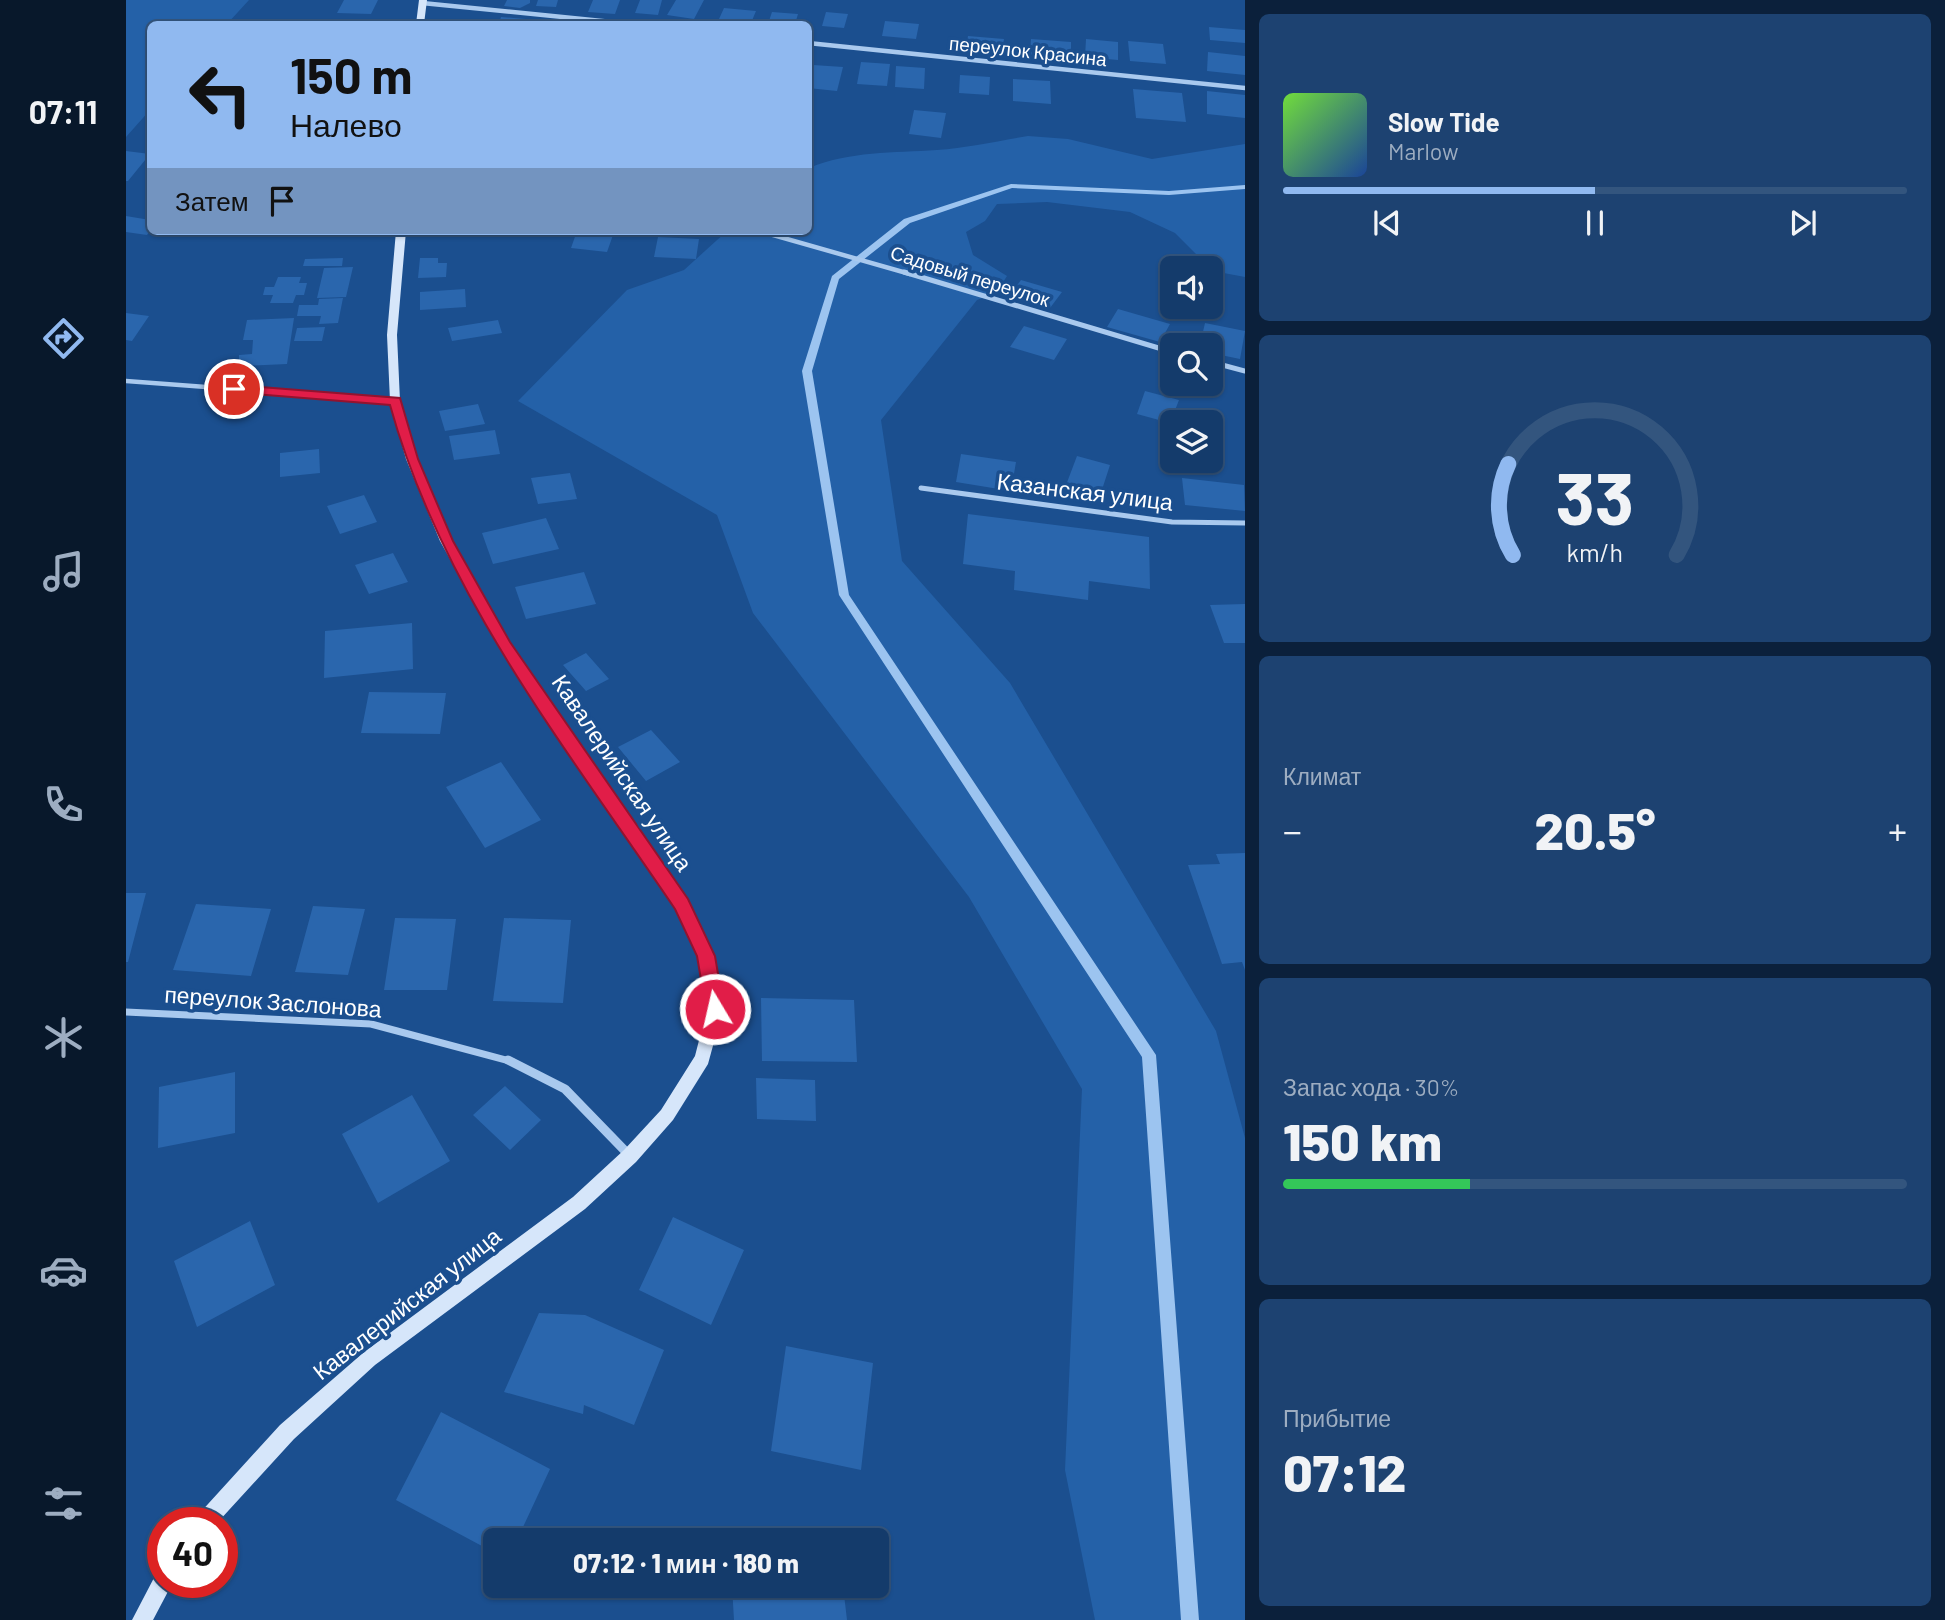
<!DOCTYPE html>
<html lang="ru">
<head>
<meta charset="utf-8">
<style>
	body { margin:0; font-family:Barlow,sans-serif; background:#1d4271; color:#f1f3f6; height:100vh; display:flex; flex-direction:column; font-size:26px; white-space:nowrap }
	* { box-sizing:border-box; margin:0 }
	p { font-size:23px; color:#9dadc1 }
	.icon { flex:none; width:38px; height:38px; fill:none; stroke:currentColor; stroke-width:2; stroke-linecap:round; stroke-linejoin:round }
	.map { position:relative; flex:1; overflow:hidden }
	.details { display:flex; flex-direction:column; gap:14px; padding:14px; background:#0b203b; width:700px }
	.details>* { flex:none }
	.top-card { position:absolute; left:21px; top:21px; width:665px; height:214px; border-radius:10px; box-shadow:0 2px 5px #0004,0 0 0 2px #33557e; background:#90b9f0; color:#111; overflow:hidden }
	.controls { position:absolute; left:1034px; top:256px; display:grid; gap:14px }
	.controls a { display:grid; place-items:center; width:63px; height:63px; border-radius:10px; background:#143b6b; box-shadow:0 2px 5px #0004,0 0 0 2px #33557e; font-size:35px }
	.speed { position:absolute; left:21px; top:1507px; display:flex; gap:14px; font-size:35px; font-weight:700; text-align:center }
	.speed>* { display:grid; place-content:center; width:91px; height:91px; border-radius:50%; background:#143b6b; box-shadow:0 2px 5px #0004,0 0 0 2px #33557e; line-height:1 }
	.speed .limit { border:10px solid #d22; background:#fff; color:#111 }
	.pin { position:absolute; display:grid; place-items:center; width:60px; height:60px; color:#fff; margin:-30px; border:4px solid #fff; border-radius:50%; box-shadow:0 2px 7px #0007 }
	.me { position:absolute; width:77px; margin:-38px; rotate:351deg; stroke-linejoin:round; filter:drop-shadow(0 0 5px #0008) }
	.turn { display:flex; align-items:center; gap:24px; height:147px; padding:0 28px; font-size:32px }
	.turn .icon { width:91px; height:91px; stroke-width:2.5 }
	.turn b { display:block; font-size:49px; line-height:60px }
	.then { display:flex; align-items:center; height:66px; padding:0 28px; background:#0003; gap:14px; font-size:26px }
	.big { font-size:52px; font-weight:800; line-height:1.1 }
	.details .tile { flex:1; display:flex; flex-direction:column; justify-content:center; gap:10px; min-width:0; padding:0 24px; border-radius:10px; background:#1d4271 }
	.details .dial { align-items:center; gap:0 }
	.dial svg { height:182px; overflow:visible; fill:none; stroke:#33557e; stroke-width:7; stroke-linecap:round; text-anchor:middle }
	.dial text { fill:#f1f3f6; stroke:none }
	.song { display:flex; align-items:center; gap:21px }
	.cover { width:84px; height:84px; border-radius:10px; background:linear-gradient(135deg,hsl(100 70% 55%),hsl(220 70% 35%)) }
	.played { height:7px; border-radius:4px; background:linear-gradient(90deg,#90b9f0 50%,#33557e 50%) }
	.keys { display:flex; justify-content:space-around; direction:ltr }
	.heat { display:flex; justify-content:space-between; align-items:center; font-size:38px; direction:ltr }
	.charge { height:10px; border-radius:5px; background:linear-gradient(90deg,#34c759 30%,#33557e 0) }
	.trip { position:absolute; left:357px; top:1528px; width:406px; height:70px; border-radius:10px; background:#143b6b; box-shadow:0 2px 5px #0004,0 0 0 2px #33557e; font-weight:800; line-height:70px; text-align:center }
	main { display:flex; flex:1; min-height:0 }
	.tabs { display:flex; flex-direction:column; width:126px; justify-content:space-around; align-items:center; background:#08182b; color:#9dadc1 }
	.tabs .icon { width:49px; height:49px }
	.tabs .selected { color:#90b9f0 }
	.tabs b { font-size:32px; color:#f1f3f6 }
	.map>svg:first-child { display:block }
	.green { fill:#2461a8 }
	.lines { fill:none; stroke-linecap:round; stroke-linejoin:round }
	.stream { fill:#9cc4f0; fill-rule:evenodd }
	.building { fill:#2a66ad }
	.lane { stroke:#a9c9ee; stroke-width:4.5 }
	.street-far3 { stroke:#a9c9ee; stroke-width:4.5 }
	.street-far2 { stroke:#a9c9ee; stroke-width:5 }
	.street-far1 { stroke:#a9c9ee; stroke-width:7 }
	.street { stroke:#a9c9ee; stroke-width:9 }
	.secondary { fill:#d6e6fa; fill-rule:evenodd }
	.route { fill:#e11d48; stroke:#92132f; stroke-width:2 }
	.labels { text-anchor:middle; stroke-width:7; stroke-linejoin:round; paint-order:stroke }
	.far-street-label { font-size:19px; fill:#fff; stroke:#1b4f8f }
	.street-label { font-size:23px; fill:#fff; stroke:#1b4f8f }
</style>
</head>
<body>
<main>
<nav class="tabs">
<b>07:11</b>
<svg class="icon selected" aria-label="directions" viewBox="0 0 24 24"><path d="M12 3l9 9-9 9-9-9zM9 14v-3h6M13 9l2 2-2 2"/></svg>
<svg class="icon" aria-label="music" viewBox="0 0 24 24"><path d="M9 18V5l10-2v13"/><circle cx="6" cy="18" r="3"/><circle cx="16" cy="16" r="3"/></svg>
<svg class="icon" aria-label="phone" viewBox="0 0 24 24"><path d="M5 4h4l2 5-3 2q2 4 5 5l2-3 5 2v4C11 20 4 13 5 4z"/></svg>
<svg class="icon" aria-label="climate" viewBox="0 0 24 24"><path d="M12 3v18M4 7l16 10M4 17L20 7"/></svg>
<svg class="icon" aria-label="car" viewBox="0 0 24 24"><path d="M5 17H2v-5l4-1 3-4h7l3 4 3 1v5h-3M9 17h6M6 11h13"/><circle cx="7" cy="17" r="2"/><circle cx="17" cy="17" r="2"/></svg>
<svg class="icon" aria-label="filters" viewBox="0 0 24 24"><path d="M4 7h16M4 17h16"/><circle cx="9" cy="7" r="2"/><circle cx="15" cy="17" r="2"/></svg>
</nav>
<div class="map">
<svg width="1119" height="1620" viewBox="0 0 1119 1620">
	<rect width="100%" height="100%" fill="#1b4f8f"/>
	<path class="green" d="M0 0H123L101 24H24V110L0 137Z
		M902 136 942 139 1026 159 1119 144V277L1087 271 1049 233 1004 212 921 202 871 204 859 221 840 232 847 255 881 276 870 293 851 300 755 420 776 561 884 683 1090 1031 1119 1138V1620H969L939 1470 956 1089 843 897 627 613 591 515 392 401 501 290 558 270 601 231H682L683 168C723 151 768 153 811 150 841 148 872 141 902 136Z"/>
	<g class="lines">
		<path class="stream" d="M885 184 1043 191 1119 185V189L1043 195 886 188 784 223 713 279 686 371 723 595 1030 1055 1073 1620H1055L1016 1057 713 595 676 371 706 276 778 219Z"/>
	</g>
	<path class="building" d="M218 0H252L245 14 211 13Z
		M381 0H404V3L394 8 378 6Z
		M412 0H432L430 7 410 6Z
		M467 0H494L489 14 462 12Z
		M514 0H536L532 15 509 13Z
		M550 0H578L568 19 541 15Z
		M598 8 630 11 625 23 593 19Z
		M646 12 672 14 669 24H642Z
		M700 12 722 14 718 28 696 26Z
		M375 17 412 20 411 24H373Z
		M759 21 793 24 790 39 756 36Z
		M1083 27 1119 30V43L1084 40Z
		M842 36 878 39 876 53 840 50Z
		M905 39 945 42V58L904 55Z
		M960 39 992 42V60L959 57Z
		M1002 41 1037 44 1040 64 1004 61Z
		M1082 52 1119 56V75L1081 71Z
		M735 62 764 64 761 86 731 84Z
		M687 65 717 67 711 91 682 88Z
		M770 66 799 68 798 89 769 87Z
		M834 75 864 77 863 95 833 93Z
		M887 79 924 81 925 104 887 101Z
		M1007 89 1056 93 1060 122 1010 118Z
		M1081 91 1119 95V118L1081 114Z
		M788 110 820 113 815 138 783 134Z
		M0 151 24 154 2 181H0Z
		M0 216 24 220V231L21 235 0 232Z
		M451 231 487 235 481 252 445 248Z
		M532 237 573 239 570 259 528 257Z
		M217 258 216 266H177L179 259Z
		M294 258H312V263H321L320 277 292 278Z
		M227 267 220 297 191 298 198 268Z
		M152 277H175L173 283H181L178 295H170L167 303H144L147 295H137L139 287H148Z
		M895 280 936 292 924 308 883 296Z
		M339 289 340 307 294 310V292Z
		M217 298 212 323 193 324 195 316H171L173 305H192L193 299Z
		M992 309 1044 324 1034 342 981 327Z
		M0 313 23 316 6 341 0 340Z
		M168 318 161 364 113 366V355L126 354 127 340H117L121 320Z
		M372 320 376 333 326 341 322 328Z
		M1079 323 1119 331 1114 359 1085 353V345H1074Z
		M898 326 941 339 928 360 884 347Z
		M199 327 196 341H168L171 328Z
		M1019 391 1053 400 1044 423 1011 414Z
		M352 404 359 424 319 431 313 411Z
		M369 430 374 454 328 460 323 436Z
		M193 449 194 473 154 477V453Z
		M835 454 890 462 885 491 830 482Z
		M951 456 984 465 972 502 937 493Z
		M444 473 451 499 412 504 405 478Z
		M1056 478 1118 485 1119 511 1059 505Z
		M238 495 251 522 214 534 201 506Z
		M842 514 1023 537 1024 589 963 581 962 600 888 590 889 571 837 564Z
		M420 518 433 549 367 564 356 533Z
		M267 553 282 582 243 594 229 565Z
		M458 572 470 604 400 619 389 587Z
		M1119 604V643H1098L1084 605Z
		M286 623 287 669 198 678 199 631Z
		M460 653 483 679 460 691 437 665Z
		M243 692 320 693 314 734 235 733Z
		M525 730 554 762 520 781 492 747Z
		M375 762 415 820 359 848 320 787Z
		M1119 853V970L1116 962 1096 964 1062 865 1094 864 1090 854Z
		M0 893H20L2 962H0Z
		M70 904 145 909 125 976 47 970Z
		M187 906 239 909 222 975 169 972Z
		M269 918 330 919 321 990H258Z
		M378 918 445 920 437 1003 367 1001Z
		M635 998 728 1000 731 1062 636 1061Z
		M109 1072V1133L32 1148 33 1087Z
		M630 1078 689 1080 690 1121 631 1119Z
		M379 1086 415 1120 384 1150 347 1115Z
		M286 1095 324 1161 252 1203 216 1134Z
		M547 1217 618 1250 585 1325 513 1290Z
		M124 1221 149 1285 71 1327 48 1261Z
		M413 1313 459 1315 538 1350 508 1425 458 1405 457 1414 378 1392Z
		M660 1346 747 1363 735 1470 645 1451Z
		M315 1412 424 1469 391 1540H369V1553L270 1500Z
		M606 1586H717L721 1620H608Z"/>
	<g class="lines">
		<path class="lane" d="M0 381 269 401"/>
		<path class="street-far3" d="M296 3 506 24
			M682 43 1119 88
			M633 231 784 274"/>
		<path class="street-far2" d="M778 272 1046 352
			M1085 362 1119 371
			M795 488 1046 522 1119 523"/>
		<path class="street-far1" d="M0 1012 245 1024 387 1062"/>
		<path class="street" d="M382 1060 439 1089 504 1156"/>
		<path class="secondary" d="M293 0H301L298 24H290Z
			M270 231H280L271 335 274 401 292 459 326 541 384 643 561 900 588 956 597 1009 582 1064 547 1120 510 1162 459 1209 249 1365 168 1439 92 1522H69L72 1515 154 1425 237 1353 447 1197 498 1150 535 1110 569 1056 581 1009 572 956 550 908 374 649 314 541 280 459 264 401 261 335Z
			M37 1571V1582H47L27 1620H6L30 1574Z"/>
	</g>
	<path class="route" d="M108 385 274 398 292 459 327 541 384 642 562 899 589 956 598 1009 595 1014 589 1017 582 1014 580 1009 571 956 549 909C441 749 316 593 264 405L103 392V387Z"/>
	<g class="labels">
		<g class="far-street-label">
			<text transform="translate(902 51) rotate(6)" y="7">переулок Красина</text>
			<text transform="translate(844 276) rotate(17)" y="7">Садовый переулок</text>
		</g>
		<g class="street-label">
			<text transform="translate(959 492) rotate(7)" y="8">Казанская улица</text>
			<text transform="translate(496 773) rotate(56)" y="8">Кавалерийская улица</text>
			<text transform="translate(147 1002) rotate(4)" y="8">переулок Заслонова</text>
			<text transform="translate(281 1304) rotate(-38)" y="8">Кавалерийская улица</text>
		</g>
	</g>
</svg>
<div class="controls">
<a><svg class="icon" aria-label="sound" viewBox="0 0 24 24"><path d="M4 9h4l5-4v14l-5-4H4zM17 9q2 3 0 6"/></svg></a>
<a><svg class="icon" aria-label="search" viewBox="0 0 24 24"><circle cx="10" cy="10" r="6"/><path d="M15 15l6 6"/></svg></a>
<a><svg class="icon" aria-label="layers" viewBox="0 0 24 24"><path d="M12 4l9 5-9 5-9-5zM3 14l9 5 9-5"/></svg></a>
</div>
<div class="speed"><div class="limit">40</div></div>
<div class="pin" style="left:108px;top:389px;background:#d93025"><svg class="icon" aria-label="arrive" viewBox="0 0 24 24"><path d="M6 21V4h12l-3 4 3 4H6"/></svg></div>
<svg class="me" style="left:589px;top:1009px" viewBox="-20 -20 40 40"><circle r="17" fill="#e11d48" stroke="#fff" stroke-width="3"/><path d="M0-11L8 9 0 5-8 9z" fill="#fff"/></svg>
<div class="trip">07:12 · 1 мин · 180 m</div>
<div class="top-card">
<div class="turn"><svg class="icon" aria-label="left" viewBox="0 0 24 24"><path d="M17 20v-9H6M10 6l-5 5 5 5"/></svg><div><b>150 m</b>Налево</div></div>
<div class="then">Затем<svg class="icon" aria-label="arrive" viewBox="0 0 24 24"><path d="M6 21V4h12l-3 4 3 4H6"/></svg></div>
</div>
</div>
<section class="details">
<div class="tile">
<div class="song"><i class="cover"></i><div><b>Slow Tide</b><p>Marlow</p></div></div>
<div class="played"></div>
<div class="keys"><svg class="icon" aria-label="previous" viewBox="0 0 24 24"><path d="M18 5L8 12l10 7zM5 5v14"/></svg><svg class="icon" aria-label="pause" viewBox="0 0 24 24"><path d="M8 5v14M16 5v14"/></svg><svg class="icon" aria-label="next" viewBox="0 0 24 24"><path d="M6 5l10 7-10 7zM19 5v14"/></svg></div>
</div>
<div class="tile dial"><svg viewBox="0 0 100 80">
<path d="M14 69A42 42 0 1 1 86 69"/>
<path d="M14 69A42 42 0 0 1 12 29" stroke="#90b9f0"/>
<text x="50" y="56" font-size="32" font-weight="700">33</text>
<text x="50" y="72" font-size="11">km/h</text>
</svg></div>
<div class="tile"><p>Климат</p>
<div class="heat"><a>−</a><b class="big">20.5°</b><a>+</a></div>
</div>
<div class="tile"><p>Запас хода · 30%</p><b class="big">150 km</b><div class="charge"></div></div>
<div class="tile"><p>Прибытие</p><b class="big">07:12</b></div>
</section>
</main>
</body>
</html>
